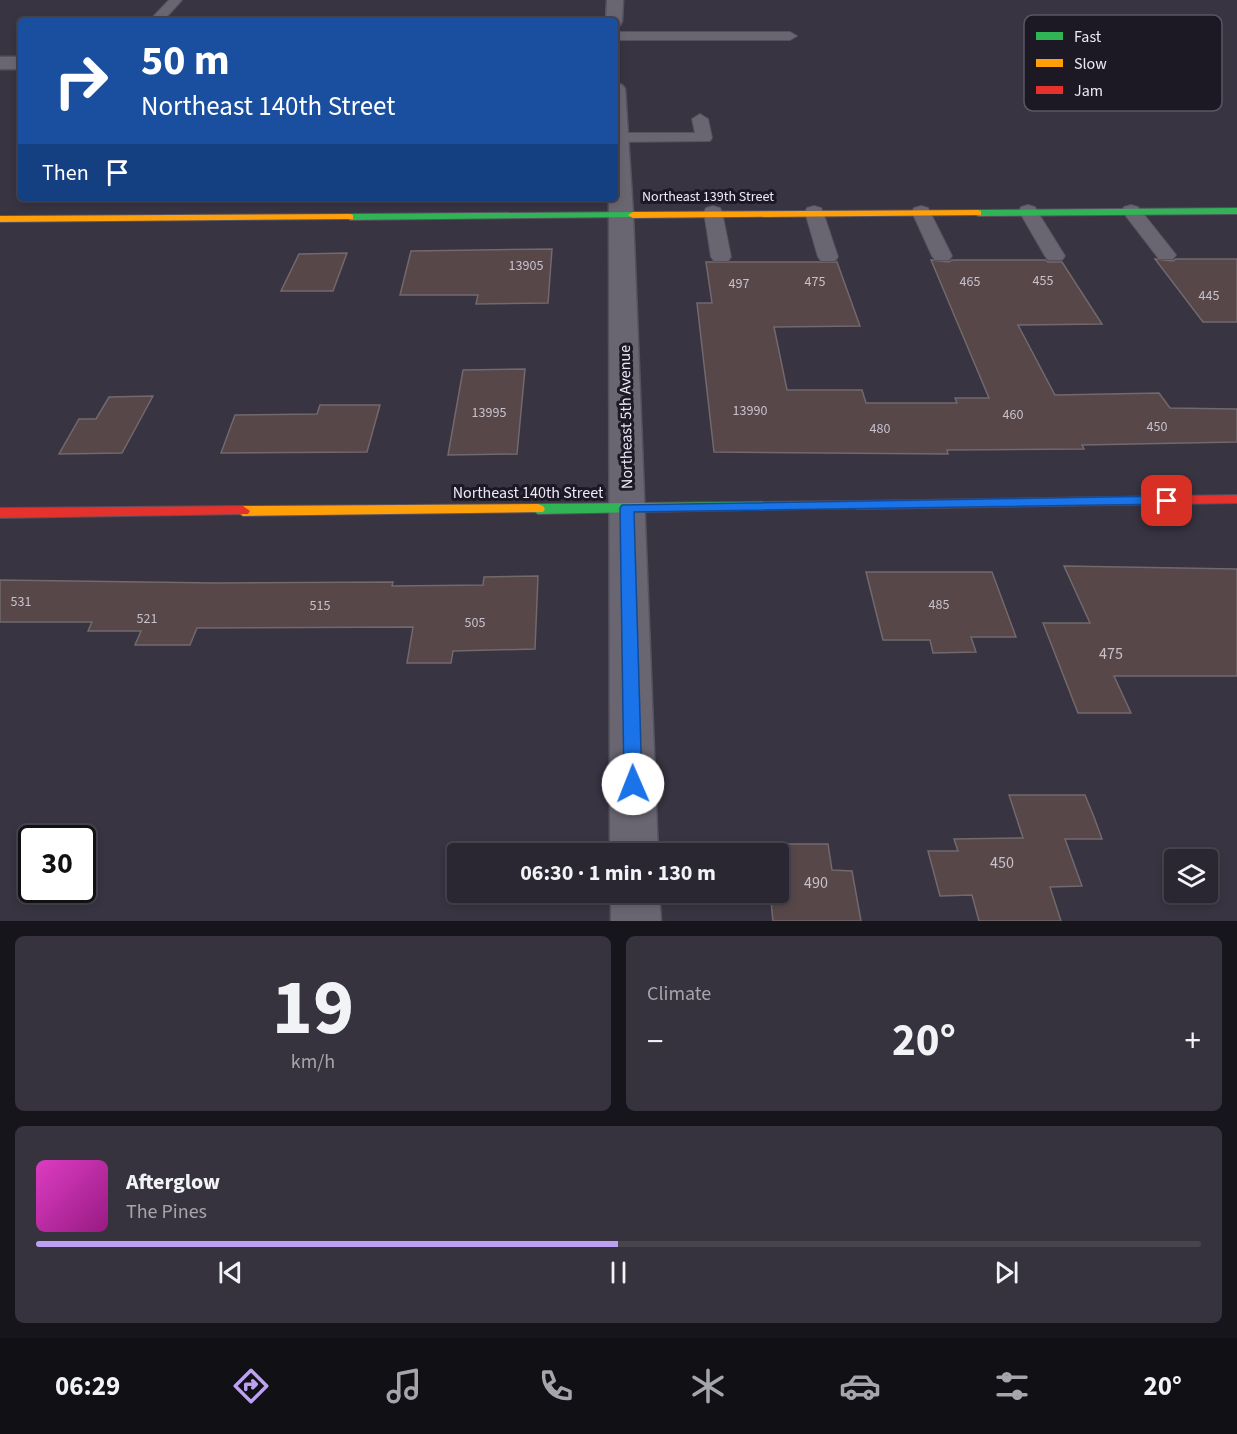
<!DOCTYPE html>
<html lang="en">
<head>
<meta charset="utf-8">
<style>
	body { margin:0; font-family:"Source Sans 3",sans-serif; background:#36333e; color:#f1f3f6; height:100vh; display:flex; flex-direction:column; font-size:22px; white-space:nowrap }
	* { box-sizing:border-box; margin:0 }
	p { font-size:20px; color:#a5a5ac }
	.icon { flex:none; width:33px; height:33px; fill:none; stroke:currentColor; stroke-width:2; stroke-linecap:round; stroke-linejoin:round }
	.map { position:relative; height:921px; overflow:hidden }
	.drawer { display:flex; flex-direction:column; gap:15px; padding:15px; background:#17151c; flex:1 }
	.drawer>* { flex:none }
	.banner { position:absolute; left:18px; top:18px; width:600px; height:183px; border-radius:6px; box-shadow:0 3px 9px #0003,0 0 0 2px #46444d; background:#1a4fa0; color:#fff; overflow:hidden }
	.controls { position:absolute; left:1164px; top:849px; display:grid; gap:12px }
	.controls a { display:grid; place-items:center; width:54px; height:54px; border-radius:6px; background:#2a2732; box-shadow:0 3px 9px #0003,0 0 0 2px #46444d; font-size:30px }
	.speed { position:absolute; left:18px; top:825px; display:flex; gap:12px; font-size:30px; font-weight:700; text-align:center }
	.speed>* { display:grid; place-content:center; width:78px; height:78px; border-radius:50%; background:#2a2732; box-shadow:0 3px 9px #0003,0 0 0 2px #46444d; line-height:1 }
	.speed .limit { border:3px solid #111; border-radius:9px; background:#fff; color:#111 }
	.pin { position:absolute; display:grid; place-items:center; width:51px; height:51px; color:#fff; margin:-26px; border-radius:12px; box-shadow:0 3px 9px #0006 }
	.me { position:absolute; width:66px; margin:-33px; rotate:359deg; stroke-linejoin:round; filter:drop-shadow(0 0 4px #0008) }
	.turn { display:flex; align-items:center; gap:21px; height:126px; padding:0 24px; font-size:27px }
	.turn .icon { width:78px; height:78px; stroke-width:2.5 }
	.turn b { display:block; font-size:42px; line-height:51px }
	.then { display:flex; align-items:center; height:57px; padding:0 24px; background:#0003; gap:12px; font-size:22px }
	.big { font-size:45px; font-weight:700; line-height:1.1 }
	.drawer .card { flex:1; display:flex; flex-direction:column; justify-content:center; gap:9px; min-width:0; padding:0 21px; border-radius:9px; background:#36333e }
	.drawer .dial { align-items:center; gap:0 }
	.dial b { font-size:78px; line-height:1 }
	.song { display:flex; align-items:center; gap:18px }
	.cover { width:72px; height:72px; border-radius:9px; background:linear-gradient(135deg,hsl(310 70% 55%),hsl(310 70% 35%)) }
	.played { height:6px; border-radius:3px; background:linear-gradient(90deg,#bca0f2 50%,#46444d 50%) }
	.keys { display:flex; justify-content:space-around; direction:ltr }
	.heat { display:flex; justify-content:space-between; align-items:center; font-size:33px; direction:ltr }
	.drawer .tiles { flex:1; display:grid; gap:15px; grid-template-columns:1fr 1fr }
	.card:last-child { grid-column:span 2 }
	.trip { position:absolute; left:447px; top:843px; width:342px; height:60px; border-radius:6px; background:#2a2732; box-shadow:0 3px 9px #0003,0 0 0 2px #46444d; font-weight:700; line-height:60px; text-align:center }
	.tabs { display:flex; height:96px; justify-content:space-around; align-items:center; background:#111014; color:#a5a5ac }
	.tabs .icon { width:42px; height:42px }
	.tabs .selected { color:#bca0f2 }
	.tabs b { font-size:27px; color:#f1f3f6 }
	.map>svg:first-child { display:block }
	.building { fill:#574748; stroke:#72696d; stroke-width:1.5 }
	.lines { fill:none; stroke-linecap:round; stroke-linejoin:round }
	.lane-casing { stroke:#55515f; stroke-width:2 }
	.street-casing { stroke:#55515f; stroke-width:3 }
	.fast-casing { stroke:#55515f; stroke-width:2 }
	.slow-casing { stroke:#55515f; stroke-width:2 }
	.jam-casing { stroke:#55515f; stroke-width:2 }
	.lane { fill:#696672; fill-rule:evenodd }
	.street { fill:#696672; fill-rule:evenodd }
	.fast { fill:#30b455; fill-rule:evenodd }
	.slow { fill:#ff9f0a; fill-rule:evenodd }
	.jam { fill:#e5322d; fill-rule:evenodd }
	.route { fill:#1a73e8; stroke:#114b97; stroke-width:1.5 }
	.labels { text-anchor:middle; stroke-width:6; stroke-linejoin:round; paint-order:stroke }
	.far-street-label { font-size:14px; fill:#ece8f9; stroke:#1c1924 }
	.number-label { font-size:14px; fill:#c7c0cd }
	.street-label { font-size:16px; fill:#ece8f9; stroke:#1c1924 }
	.near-number-label { font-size:16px; fill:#c7c0cd }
	.key { fill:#1c1924; stroke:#5a5764; stroke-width:1.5 }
	.key-label { font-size:16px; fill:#ece8f9 }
</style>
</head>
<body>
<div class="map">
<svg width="1237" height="921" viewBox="0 0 1237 921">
	<rect width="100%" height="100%" fill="#383442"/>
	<path class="building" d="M552 249 548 303 476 304 478 295H400L411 251Z
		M347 253 333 291H281L299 254Z
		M1155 259 1173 261 1176 259H1237V322H1203Z
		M931 260 949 262 952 260H1045L1048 262H1062L1102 324 1018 325 1055 395 1159 393 1170 408 1237 409V442L1082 445 1084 449 947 450 948 454 714 452 697 303H712L706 262H837L860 326 774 327 787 390H862L866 403H957L955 398H989Z
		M525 369 517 454 448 455 463 370Z
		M153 396 122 453 59 454 79 419H96L109 397Z
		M320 405H380L367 452 221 453 235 415 317 414Z
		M1064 566 1237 569V676H1114L1131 713H1078L1043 623H1090Z
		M866 572H992L1016 637H971L976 652 933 653 930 640H883Z
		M538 576 535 649 453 651 451 663H407L413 627 197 628 190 645H135L141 631H88L92 622H0V580L215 583 393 582 392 586 483 585 484 577Z
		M1009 795H1085L1094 817 1102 839H1065L1082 886 1050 887 1061 921H979L972 895 940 896 928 851H958L954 839 1023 838Z
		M764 844H828L832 870 852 871 861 921H773L770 892H778V854H765Z"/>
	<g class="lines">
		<g class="lane-casing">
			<path id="lane" d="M169 0H182L163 21H149Z
				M615 32H790L797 36 790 40H615Z
				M700 114 708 119 712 138 710 141 615 142V134L617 133H695L692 119Z
				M1028 205 1035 207 1037 211 1065 256 1062 260H1048L1045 256 1019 211 1021 207Z
				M1131 205 1138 207 1173 251 1176 255 1173 259H1159L1122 211 1124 207Z
				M713 206 720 208 722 212 731 257 728 261H714L711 257 704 212 706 208Z
				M814 206 821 208 823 212 838 257 835 261H821L818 257 805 212 807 208Z
				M921 206 928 208 952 256 949 260H935L932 256 912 212 914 208Z"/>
		</g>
		<g class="street-casing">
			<path id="street" d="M607 0H623L622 21 620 25 615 26V21H606Z
				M0 57H21V69H0Z
				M615 83 622 85 625 89 633 213 658 854H610L609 198H615Z
				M611 892H659L661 921H611Z"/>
		</g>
		<g class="fast-casing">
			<path id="fast" d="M1237 208V214L978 216 973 213 978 210Z
				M633 212 638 215 636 217 350 220 345 217 350 214Z
				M857 501 862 502 864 505 862 508 538 514 531 509 538 504Z"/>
		</g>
		<g class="slow-casing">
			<path id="slow" d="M978 210 981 211V215L633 218 628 215 633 212Z
				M350 214 353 215V219L0 222V216Z
				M538 504 543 506 545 509 543 512 243 516 236 511 243 506Z"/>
		</g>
		<g class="jam-casing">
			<path id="jam" d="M1237 495V503L857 509 850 505 857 501Z
				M243 506 250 511 248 514 0 518V508Z"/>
		</g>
		<use href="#lane" class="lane"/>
		<use href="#street" class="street"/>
		<use href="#fast" class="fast"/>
		<use href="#slow" class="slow"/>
		<use href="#jam" class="jam"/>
	</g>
	<path class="route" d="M1167 496 1172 497 1174 501 1172 504 634 512 642 784 640 790 633 792 626 790 624 784 620 508 622 505Z"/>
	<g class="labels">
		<g class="far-street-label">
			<text x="708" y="201">Northeast 139th Street</text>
		</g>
		<g class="number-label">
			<text x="526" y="270">13905</text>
			<text x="1043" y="285">455</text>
			<text x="815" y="286">475</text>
			<text x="970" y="286">465</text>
			<text x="739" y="288">497</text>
			<text x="1209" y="300">445</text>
			<text x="750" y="415">13990</text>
			<text x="489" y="417">13995</text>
			<text x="1013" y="419">460</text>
			<text x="1157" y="431">450</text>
			<text x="880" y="433">480</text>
			<text x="21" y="606">531</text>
			<text x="939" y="609">485</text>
			<text x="320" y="610">515</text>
			<text x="147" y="623">521</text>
			<text x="475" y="627">505</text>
		</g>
		<g class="street-label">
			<text transform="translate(625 417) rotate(-91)" y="6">Northeast 5th Avenue</text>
			<text x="528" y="498">Northeast 140th Street</text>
		</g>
		<g class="near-number-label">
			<text x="1111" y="659">475</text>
			<text x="1002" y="868">450</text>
			<text x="816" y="888">490</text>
		</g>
	</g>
	<rect x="1024" y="15" width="198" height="96" rx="9" class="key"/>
	<rect x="1036" y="32" width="27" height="8" fill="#30b455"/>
	<rect x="1036" y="59" width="27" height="8" fill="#ff9f0a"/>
	<rect x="1036" y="86" width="27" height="8" fill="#e5322d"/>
	<g class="key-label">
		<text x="1074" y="42">Fast</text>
		<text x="1074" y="69">Slow</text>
		<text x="1074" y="96">Jam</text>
	</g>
</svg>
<div class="controls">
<a><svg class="icon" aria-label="layers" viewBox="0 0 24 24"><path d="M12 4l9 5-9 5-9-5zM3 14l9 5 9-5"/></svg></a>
</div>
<div class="speed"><div class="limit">30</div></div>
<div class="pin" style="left:1167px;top:501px;background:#d93025"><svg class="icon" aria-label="arrive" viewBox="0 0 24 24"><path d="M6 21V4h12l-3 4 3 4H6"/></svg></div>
<svg class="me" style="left:633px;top:784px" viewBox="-20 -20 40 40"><circle r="19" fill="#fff"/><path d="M0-13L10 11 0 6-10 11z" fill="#1a73e8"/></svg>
<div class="trip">06:30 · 1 min · 130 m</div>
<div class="banner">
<div class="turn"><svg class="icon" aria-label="right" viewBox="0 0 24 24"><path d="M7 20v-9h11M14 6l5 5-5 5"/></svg><div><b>50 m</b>Northeast 140th Street</div></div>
<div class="then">Then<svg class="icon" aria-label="arrive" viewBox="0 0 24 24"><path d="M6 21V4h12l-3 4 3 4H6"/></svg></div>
</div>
</div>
<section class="drawer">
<div class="tiles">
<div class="card dial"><b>19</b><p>km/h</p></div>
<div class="card"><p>Climate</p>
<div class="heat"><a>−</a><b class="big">20°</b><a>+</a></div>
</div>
<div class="card">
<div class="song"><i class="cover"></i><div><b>Afterglow</b><p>The Pines</p></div></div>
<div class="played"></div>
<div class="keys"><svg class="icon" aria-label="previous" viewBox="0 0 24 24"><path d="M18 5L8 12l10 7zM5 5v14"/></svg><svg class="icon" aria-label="pause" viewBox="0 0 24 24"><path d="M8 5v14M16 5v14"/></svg><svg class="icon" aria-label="next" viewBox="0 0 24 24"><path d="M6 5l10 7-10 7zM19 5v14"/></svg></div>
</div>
</div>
</section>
<nav class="tabs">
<b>06:29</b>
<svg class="icon selected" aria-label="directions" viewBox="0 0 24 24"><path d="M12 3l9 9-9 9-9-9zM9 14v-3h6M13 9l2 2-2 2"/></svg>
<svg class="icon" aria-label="music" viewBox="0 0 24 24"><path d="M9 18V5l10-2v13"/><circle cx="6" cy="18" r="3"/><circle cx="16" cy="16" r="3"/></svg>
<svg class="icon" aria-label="phone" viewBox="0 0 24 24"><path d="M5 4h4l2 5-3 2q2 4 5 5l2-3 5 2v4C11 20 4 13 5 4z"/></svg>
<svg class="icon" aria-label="climate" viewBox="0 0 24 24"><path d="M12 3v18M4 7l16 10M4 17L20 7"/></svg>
<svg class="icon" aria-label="car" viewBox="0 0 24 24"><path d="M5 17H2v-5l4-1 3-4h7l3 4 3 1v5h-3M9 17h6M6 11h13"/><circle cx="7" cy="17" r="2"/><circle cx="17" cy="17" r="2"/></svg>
<svg class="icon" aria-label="filters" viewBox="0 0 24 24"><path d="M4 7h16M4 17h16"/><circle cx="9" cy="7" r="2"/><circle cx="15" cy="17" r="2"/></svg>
<b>20°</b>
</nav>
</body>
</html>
